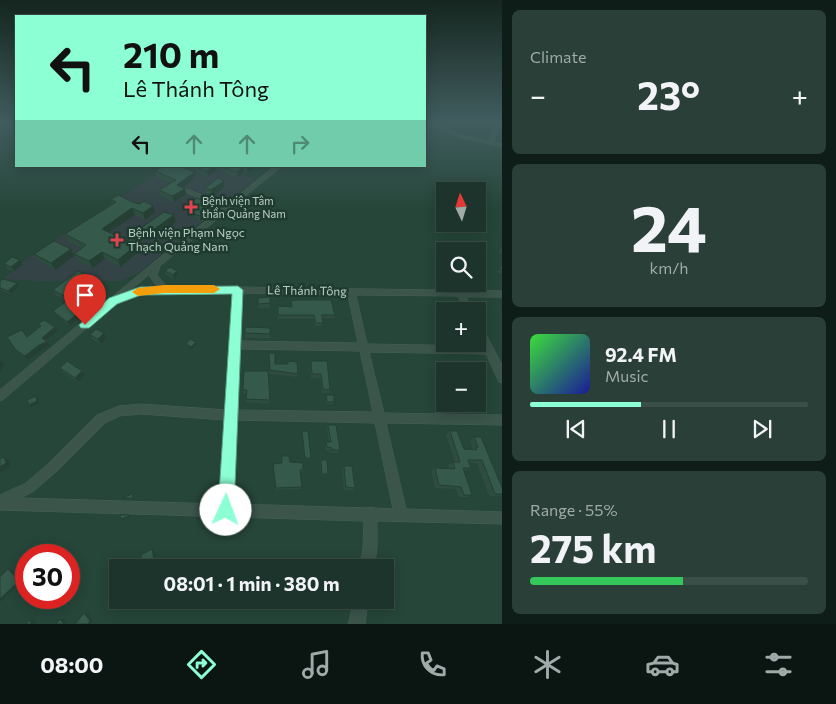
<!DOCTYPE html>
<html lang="en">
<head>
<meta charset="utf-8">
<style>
	body { margin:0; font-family:Commissioner,sans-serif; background:#293f37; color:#f1f3f6; height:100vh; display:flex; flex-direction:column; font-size:19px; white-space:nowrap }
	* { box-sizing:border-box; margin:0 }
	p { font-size:16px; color:#a0aaa9 }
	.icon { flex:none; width:28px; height:28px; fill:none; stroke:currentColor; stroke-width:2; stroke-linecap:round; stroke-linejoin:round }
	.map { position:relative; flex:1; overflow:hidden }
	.sheet { display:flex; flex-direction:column; gap:10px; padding:10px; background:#0f1d18; width:334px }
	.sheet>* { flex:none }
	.banner { position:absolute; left:15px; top:15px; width:411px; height:152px; border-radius:0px; box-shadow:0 2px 12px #0003,0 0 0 1px #3a4f47; background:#8dffd5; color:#111; overflow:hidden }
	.needle { width:32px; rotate:356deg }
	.controls { position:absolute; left:436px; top:182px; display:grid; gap:10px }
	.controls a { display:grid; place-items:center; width:50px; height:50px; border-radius:0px; background:#1c342b; box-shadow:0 2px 12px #0003,0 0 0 1px #3a4f47; font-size:25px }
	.speed { position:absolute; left:15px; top:544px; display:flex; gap:10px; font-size:25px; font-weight:700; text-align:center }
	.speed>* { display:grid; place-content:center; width:65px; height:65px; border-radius:50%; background:#1c342b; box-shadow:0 2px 12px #0003,0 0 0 1px #3a4f47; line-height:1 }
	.speed .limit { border:8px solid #d22; background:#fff; color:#111 }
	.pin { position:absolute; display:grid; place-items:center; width:42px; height:42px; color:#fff; margin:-51px -21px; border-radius:50% 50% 50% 0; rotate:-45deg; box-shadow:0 0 5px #0007 }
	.pin .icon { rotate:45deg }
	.me { position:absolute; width:55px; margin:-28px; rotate:2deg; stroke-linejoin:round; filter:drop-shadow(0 0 4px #0008) }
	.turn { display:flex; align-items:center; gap:18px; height:105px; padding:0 25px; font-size:22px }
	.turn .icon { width:65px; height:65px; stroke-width:2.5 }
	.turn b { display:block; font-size:35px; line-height:42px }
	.lanes { display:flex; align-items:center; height:48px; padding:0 25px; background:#0003; justify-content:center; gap:25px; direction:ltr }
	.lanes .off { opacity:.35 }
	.big { font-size:38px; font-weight:700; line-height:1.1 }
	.sheet .tile { flex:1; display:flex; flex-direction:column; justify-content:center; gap:8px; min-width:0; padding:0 18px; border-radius:8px; background:#293f37 }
	.sheet .dial { align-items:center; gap:0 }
	.dial b { font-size:65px; line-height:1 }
	.song { display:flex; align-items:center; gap:15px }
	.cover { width:60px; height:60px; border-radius:8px; background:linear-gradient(135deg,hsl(120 70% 55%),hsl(240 70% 35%)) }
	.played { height:5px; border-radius:2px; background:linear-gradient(90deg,#8dffd5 40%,#3a4f47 40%) }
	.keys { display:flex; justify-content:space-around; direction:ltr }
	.heat { display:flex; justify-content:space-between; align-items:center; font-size:28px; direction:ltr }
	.charge { height:8px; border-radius:4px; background:linear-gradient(90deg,#34c759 55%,#3a4f47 0) }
	.trip { position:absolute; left:109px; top:559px; width:285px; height:50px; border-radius:0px; background:#1c342b; box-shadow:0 2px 12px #0003,0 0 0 1px #3a4f47; font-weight:700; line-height:50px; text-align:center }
	.dock { display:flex; height:80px; justify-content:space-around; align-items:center; background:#0b1511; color:#a0aaa9 }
	.dock .icon { width:35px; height:35px }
	.dock .on { color:#8dffd5 }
	.dock b { font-size:22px; color:#f1f3f6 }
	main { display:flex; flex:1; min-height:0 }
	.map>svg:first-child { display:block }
	.medical { fill:#334346 }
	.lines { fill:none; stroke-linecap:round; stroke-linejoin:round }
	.minor-casing { stroke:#476157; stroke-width:1 }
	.minor { fill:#3b554b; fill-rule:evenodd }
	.wall { fill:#2e4d40 }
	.shaded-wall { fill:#253f34 }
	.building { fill:#355a4b; stroke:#253f34 }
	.route { fill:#8dffd5; stroke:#5ca68a }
	.slow { fill:#f59e0b }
	.health-dot { fill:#e0444e; stroke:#1f3b30; stroke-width:2 }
	.labels { text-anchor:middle; stroke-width:5; stroke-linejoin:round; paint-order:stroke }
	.far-poi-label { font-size:11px; fill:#b9cec6; stroke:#1f3b30; text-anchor:start }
	.poi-label { font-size:12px; fill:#b9cec6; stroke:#1f3b30; text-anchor:start }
	.street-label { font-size:12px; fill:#b9cec6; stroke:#1f3b30 }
</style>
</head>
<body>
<main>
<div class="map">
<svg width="503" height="624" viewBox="0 0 503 624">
	<rect width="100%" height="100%" fill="#264639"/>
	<path class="medical" d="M168 166H219L255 179 140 272 121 281H38L3 279 29 257Z"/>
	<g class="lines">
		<g class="minor-casing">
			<path id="minor" d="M434 122H438V125L466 136 489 141 495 122H500L494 142 503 144V147L462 138 434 127Z
				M275 166H282L160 266 157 275 166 286 503 291V297H466L473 311H465L458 296 356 295 367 344 482 346 478 336V325H481L503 367V383L499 382 486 354 369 352 384 413 503 415V425L386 423 406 509 503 512V524L377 521V548L374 568H360L363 548 364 521 0 510V495L26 483 49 463 97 415 119 406 141 404 226 410 234 293 164 292 141 294 116 303 4 399 0 401V390L153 263 222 208 185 192V190H189L226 205ZM149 275 157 287 140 288 130 291ZM242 293 348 295 358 343 240 341ZM240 349 360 351 373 412 237 410ZM141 414 225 420 220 504 21 498 34 491 57 471 105 423 120 416ZM236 420 375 423 393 509 374 508 371 507 368 508 233 504Z
				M354 600H368L365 624H349Z"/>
		</g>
		<use href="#minor" class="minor"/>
	</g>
	<path class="wall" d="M425 122 432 123 426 130H425Z
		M197 166H254V168L247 173 244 172 237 178 217 170 208 177 196 173 195 167Z
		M155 171 195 172 196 177 182 188 186 194 174 202 160 196 159 190 171 183 156 177Z
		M224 181V187L212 197 206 195 205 188Z
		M111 199 132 202 155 212 145 220 135 215 110 232 127 241 140 242 142 249 120 267 105 259 92 268 78 260 74 254 82 248 68 241 65 234 113 203Z
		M188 205 215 210 200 221 193 217 192 213 193 212 189 209Z
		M174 215 176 222 152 239 143 235 141 228Z
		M503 245V254L498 253Z
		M34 254 74 256 55 270 39 261Z
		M503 260V274L497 272Z
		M4 264H23L14 271 7 269Z
		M165 271 178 275 174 279 166 275Z
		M89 276 92 282 89 284 102 292 104 297 94 305 78 295 70 302 82 310 85 314 70 326 56 315 53 311 67 301 57 296 53 290Z
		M0 281 19 286 11 294 0 290Z
		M258 298 270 303V308H258Z
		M291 301 335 315 334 318H322L323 323 322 326H315L314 319H278V306L291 307Z
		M245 327 270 328V338H245Z
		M104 333 107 338 101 344 92 339 90 335Z
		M269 353 275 364H287L288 361 298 374 297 377 269 374Z
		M311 361H327L330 390 329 393H322L320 378H311L310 365Z
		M60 368 82 371 85 375 78 382 63 372Z
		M244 371 270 400 269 404 246 402V394H243Z
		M326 395 334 402V404H326Z
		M328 425 340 450 338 453H330V451L325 450V445L326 442H329L327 428Z
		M302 431 311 458 310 459H305L302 433Z
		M450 431 464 449 472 450 473 449 470 440 474 437 503 490V495L499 496H489L477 463H469L471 468 466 470H464L472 495 468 497H459L456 489 435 488 431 470 435 468 450 469 448 465 453 462H455L446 434Z
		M282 456 290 462 303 470V472H300L302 487 301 489 275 490 273 464 281 463Z
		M321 460 328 474V475H321L320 461Z
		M344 466 355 488 353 490H344L342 469Z"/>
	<path class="shaded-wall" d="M431 122H432L426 130 428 126Z
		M214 166H216L217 170 208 177 207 171Z
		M249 166H254V168L247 173V168Z
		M243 167 244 172 237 178V172Z
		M195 172 196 177 178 191 177 185Z
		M224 181V187L212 197 211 190Z
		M185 189 186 194 174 202 172 196Z
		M153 206 155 212 145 220 143 213Z
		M215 206V210L200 221V216Z
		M132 208 135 215 105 235 102 229Z
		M174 215 176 222 152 239 150 232Z
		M140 242 142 249 120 267 118 260Z
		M71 249 74 256 55 270 51 263Z
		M102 252 105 259 92 268 89 261Z
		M20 260 23 264 14 271 11 267Z
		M177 271 178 275 174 279 173 275Z
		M89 276 92 282 86 286 83 281Z
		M17 283 19 286 11 294 8 291Z
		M75 290 78 295 70 303 66 297Z
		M102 292 104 297 94 305 91 300Z
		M82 310 85 314 70 326 67 322Z
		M55 327 58 330 44 342 42 338Z
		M104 333 107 338 101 344 98 339Z
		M47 342 50 346 42 349 28 360 25 356 39 345Z
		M196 342V344L192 349 191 347Z
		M0 361 5 365 1 369 3 370 0 373Z
		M82 371 85 375 78 382 75 378Z
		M36 396 38 398 39 403 31 407 29 405Z
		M4 457 9 460 11 466 0 473V467Z
		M129 515 130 516V517L122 520 121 519Z
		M152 549 154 551 158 568H156Z
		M8 569H11L21 582 0 602V599Z
		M84 613H88L93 621 91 624H88Z
		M34 619 38 624H32L29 620Z
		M60 619H64L68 624H64Z"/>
	<path class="building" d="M425 122H431L428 126 425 125Z
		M163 166H179L195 172 177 185 185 189 172 196 159 190 176 180 155 171Z
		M197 166H214L207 171 195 167Z
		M220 166H249L247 168 243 167 237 172Z
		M218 178 224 181 211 190 205 188Z
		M119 195 132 202 140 204 144 201 153 206 143 213 132 208 102 229 127 241 131 238 140 242 118 260 102 252 89 261 74 254 86 245 65 234 116 202 111 199Z
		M197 198 215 206 200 216 192 213 197 209 188 205Z
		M164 212 174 215 150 232 141 228Z
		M54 241 71 249 51 263 34 254Z
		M12 257 20 260 11 267 4 264Z
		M503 262V270L499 269Z
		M170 267 177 271 173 275 165 271Z
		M78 271 89 276 83 281 102 292 91 300 75 290 66 297 53 290Z
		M3 279 17 283 8 291 0 288V281Z
		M270 297V303L258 304V298Z
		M68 300 82 310 67 322 53 311Z
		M297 300H331L335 315H322L323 323H316L314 315H278V306L292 307 291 301Z
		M44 320 55 327 42 338 47 342 39 345 25 356 16 350 7 337 22 330 27 337 41 326 38 324Z
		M245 327 270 328V334L245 333Z
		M96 329 104 333 98 339 90 335Z
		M190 339 196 342 191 347 186 344Z
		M269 353H275V364H288V361L297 362 298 374 270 370Z
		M67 361 82 371 75 378 60 368Z
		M311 361H327L330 390 323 389 321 374H312Z
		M244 371H268L270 400 246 399 247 390H243Z
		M326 395H334V402H327Z
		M36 396 37 401 29 405 27 400Z
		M328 425H336L340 450H332V448L327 447 326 442H331Z
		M302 431H308L311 458H305Z
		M450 431H457L464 449 477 450 476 447H478L474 437H481L503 490V494H495L482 460H468L471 468H463L472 495H464L461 487 439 485 435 468 455 469 453 462H460Z
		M282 456H289L290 462 303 463V470H300L302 487 276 488 273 464 282 463Z
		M4 457 6 463 0 467V459Z
		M321 460H327L328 474H322Z
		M344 466H352L355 488 346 487Z
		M132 494 133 498H122Z
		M120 515H129V516L121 519Z
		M152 549 156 568H143L141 555Z
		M8 569 19 581 0 599V577Z
		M84 613 90 621 88 624H75Z
		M60 619 64 624H56Z
		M29 620 32 624H26Z"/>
	<linearGradient id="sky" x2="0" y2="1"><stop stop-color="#15261f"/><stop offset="0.58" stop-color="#415d5f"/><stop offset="1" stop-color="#415d5f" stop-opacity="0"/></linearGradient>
	<rect width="503" height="210" fill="url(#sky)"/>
	<path class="route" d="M238 286 243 290 234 510 232 516 226 518 220 516 218 510 232 294 141 295 117 304 89 328H81L79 325 109 298 140 287Z"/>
	<path class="slow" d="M164 285H214L220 289 214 293H164L138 296 132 292 138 288Z"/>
	<g class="health-dot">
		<path d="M188.5 199.5h5v5h5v5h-5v5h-5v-5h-5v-5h5z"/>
		<path d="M114.5 232.5h5v5h5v5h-5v5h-5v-5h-5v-5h5z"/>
	</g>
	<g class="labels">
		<g class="far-poi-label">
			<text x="202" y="205">Bệnh viện Tâm<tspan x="202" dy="13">thần Quảng Nam</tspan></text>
		</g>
		<g class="poi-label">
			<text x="128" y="237">Bệnh viện Phạm Ngọc<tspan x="128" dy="14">Thạch Quảng Nam</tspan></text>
		</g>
		<g class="street-label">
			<text transform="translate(307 291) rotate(1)" y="4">Lê Thánh Tông</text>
		</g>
	</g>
</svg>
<div class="controls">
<a><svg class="needle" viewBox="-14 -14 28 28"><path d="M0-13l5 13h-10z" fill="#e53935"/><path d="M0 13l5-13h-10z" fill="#a0aaa9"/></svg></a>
<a><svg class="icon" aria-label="search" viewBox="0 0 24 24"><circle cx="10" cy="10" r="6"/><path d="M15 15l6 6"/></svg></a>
<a>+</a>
<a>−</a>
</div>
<div class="speed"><div class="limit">30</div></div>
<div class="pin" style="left:85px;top:325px;background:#d93025"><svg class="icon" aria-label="arrive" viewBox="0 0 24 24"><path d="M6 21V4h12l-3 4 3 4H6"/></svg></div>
<svg class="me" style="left:226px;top:510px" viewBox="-20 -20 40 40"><circle r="19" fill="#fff"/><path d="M0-13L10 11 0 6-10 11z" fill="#8dffd5"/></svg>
<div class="trip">08:01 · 1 min · 380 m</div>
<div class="banner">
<div class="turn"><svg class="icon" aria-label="left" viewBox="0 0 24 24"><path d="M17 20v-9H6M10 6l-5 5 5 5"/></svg><div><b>210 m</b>Lê Thánh Tông</div></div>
<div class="lanes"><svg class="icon" aria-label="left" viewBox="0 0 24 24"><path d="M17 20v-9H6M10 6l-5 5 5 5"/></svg><svg class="icon off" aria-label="ahead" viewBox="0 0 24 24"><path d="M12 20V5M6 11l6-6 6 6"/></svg><svg class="icon off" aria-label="ahead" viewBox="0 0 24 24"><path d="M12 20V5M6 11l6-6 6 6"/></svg><svg class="icon off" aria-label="right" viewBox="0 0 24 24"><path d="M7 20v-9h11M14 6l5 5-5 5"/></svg></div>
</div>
</div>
<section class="sheet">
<div class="tile"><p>Climate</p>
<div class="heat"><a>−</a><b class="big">23°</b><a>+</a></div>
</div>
<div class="tile dial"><b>24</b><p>km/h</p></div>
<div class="tile">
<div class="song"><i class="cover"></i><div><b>92.4 FM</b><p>Music</p></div></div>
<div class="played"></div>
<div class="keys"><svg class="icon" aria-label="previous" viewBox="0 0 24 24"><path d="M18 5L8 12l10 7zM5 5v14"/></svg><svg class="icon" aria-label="pause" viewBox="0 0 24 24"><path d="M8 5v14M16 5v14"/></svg><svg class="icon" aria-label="next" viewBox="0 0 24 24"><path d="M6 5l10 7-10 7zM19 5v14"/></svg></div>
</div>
<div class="tile"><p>Range · 55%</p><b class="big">275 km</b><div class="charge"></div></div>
</section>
</main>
<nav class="dock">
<b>08:00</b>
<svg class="icon on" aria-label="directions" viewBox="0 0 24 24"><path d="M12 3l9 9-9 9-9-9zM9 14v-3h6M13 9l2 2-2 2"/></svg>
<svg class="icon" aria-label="music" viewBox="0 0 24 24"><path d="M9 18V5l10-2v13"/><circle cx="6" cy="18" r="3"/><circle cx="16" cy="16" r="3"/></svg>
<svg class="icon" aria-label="phone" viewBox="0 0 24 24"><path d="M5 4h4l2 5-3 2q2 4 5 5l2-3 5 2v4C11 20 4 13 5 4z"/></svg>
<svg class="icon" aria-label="climate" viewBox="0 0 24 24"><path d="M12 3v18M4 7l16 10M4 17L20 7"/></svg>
<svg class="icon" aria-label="car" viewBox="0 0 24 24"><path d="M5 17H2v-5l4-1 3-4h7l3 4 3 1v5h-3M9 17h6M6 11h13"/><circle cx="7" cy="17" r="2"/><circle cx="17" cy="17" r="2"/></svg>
<svg class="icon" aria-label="filters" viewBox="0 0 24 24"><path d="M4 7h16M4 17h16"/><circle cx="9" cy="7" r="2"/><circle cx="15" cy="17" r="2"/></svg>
</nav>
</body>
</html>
